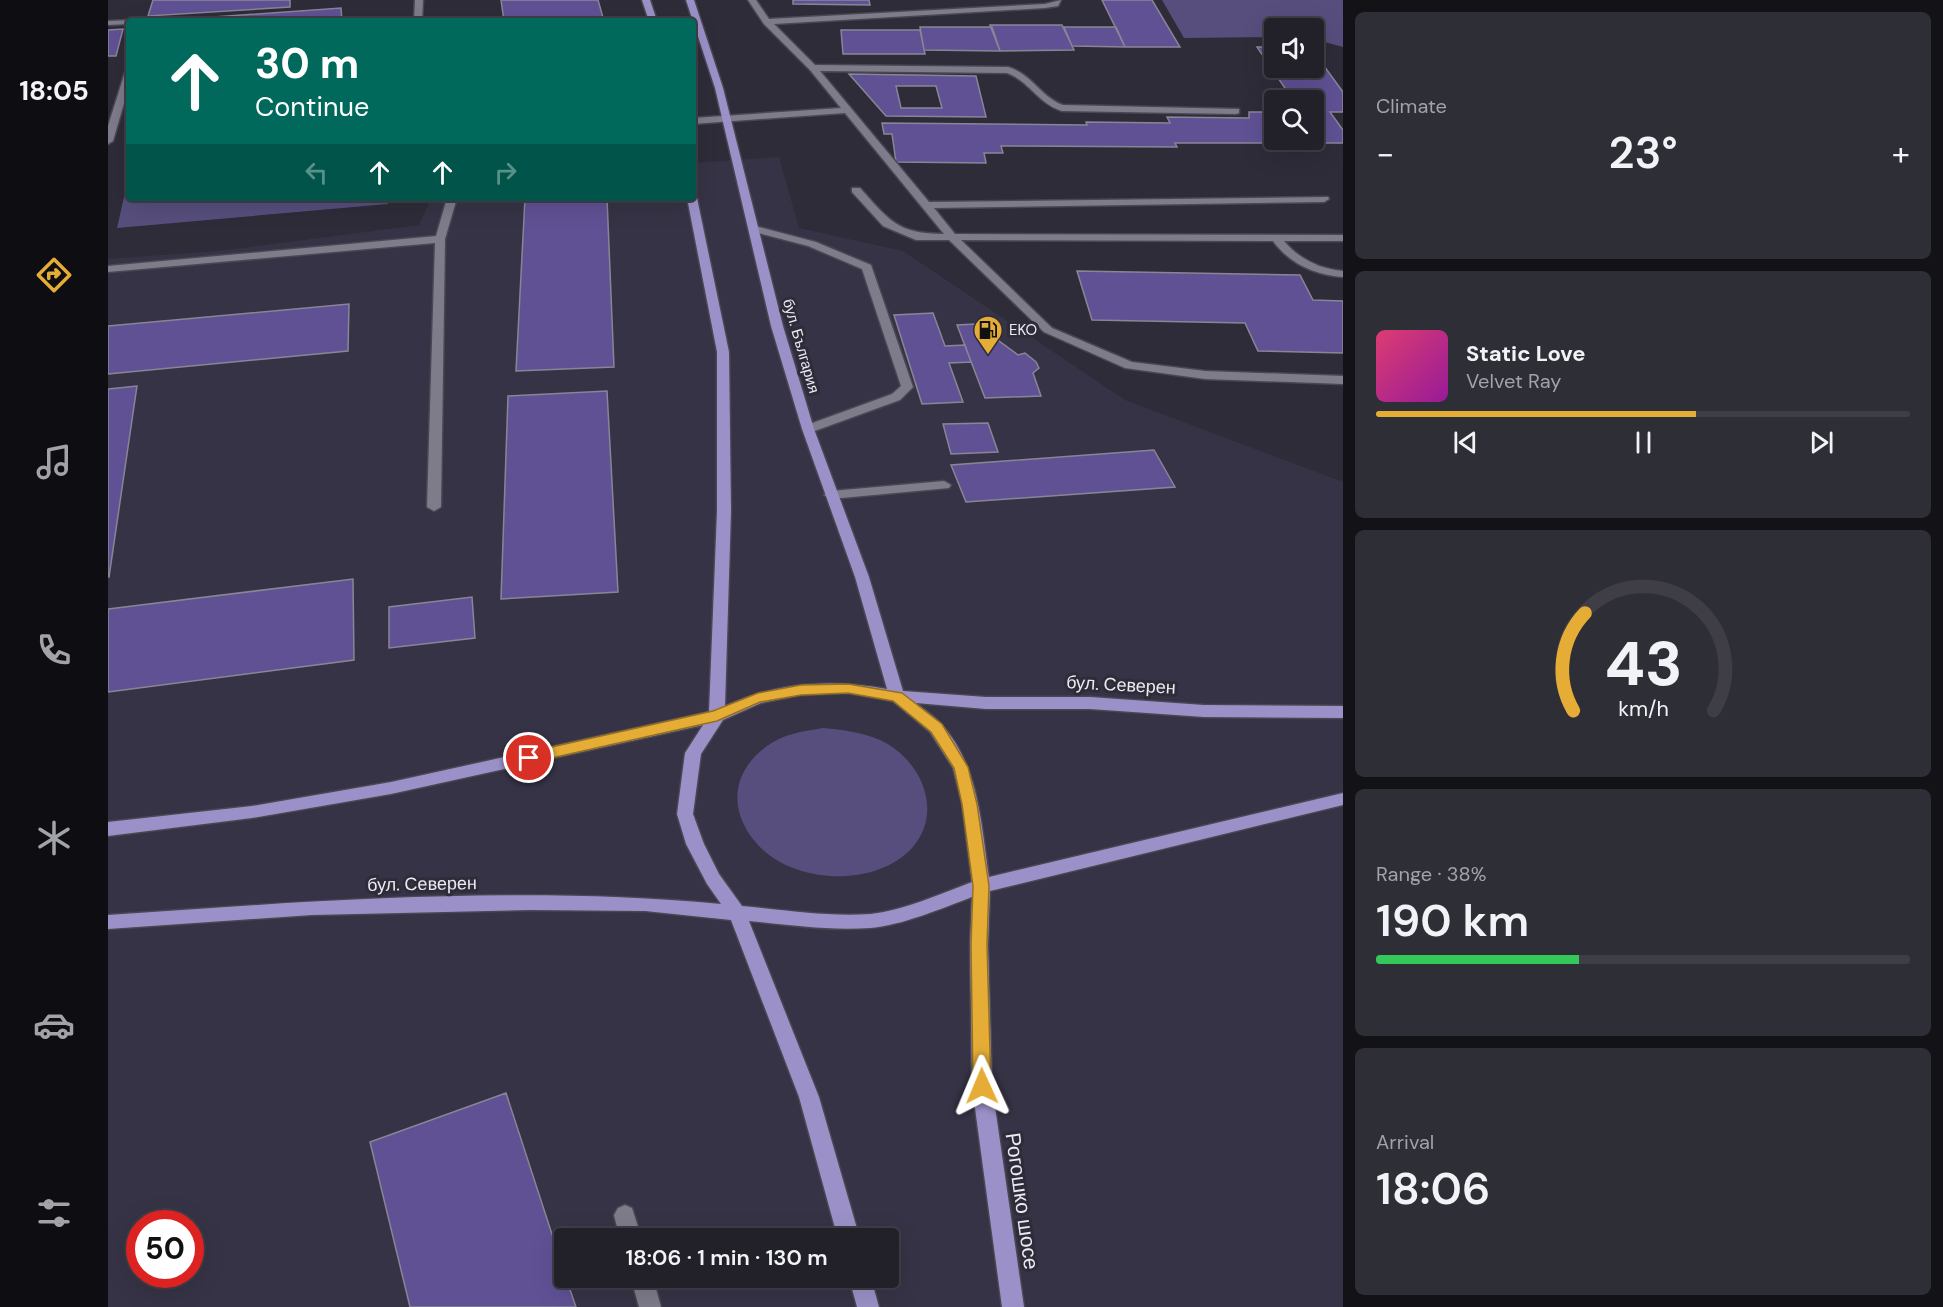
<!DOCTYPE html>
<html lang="en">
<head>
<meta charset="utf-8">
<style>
	body { margin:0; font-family:"DM Sans",sans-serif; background:#2e2e36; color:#f1f3f6; height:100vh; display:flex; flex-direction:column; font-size:22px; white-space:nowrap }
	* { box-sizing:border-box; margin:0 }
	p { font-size:20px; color:#a2a3a8 }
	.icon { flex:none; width:33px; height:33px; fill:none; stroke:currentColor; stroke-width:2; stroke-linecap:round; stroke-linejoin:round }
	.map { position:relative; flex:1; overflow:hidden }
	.drawer { display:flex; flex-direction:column; gap:12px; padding:12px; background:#131217; width:600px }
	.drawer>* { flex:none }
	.guide { position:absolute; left:18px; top:18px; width:570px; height:183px; border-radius:6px; box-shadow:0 6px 24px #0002,0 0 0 2px #3f3e47; background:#00695c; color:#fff; overflow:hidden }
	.fabs { position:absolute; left:1156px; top:18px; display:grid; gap:12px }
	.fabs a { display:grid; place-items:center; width:60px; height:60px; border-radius:6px; background:#22212a; box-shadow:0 6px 24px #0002,0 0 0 2px #3f3e47; font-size:30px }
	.speed { position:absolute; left:18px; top:1210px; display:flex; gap:12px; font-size:30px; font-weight:700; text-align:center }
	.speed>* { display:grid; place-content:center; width:78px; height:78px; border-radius:50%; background:#22212a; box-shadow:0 6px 24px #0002,0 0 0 2px #3f3e47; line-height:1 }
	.speed .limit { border:9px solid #d22; background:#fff; color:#111 }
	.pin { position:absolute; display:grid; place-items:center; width:51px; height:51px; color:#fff; margin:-26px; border:3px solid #fff; border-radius:50%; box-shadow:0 2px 6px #0007 }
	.me { position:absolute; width:66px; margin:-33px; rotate:359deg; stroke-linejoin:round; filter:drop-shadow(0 0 4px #0008) }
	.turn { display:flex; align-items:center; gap:21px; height:126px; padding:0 30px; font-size:27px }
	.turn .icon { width:78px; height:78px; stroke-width:2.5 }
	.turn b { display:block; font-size:42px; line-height:51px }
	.lanes { display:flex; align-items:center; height:57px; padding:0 30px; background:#0003; justify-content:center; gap:30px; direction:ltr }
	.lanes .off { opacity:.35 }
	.big { font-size:45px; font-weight:600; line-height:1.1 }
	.drawer .card { flex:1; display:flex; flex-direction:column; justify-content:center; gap:9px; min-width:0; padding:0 21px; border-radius:9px; background:#2e2e36 }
	.drawer .dial { align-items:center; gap:0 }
	.dial svg { height:156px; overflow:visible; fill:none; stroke:#3f3e47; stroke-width:7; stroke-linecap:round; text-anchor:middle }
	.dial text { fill:#f1f3f6; stroke:none }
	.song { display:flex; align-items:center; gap:18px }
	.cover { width:72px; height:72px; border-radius:9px; background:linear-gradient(135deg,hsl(340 70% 55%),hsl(300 70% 35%)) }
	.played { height:6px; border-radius:3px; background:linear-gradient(90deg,#e5ad36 60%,#3f3e47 60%) }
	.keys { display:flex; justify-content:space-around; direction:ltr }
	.heat { display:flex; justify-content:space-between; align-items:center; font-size:33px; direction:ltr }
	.charge { height:9px; border-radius:4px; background:linear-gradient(90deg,#34c759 38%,#3f3e47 0) }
	.trip { position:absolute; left:446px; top:1228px; width:345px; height:60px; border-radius:6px; background:#22212a; box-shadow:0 6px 24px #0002,0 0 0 2px #3f3e47; font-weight:600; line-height:60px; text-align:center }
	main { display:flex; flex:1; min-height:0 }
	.menu { display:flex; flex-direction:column; width:108px; justify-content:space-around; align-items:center; background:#0e0d11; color:#a2a3a8 }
	.menu .icon { width:42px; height:42px }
	.menu .on { color:#e5ad36 }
	.menu b { font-size:27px; color:#f1f3f6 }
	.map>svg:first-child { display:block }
	.built { fill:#363346; fill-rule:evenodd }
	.green { fill:#574e7d }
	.building { fill:#605195; stroke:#888695; stroke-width:1.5; fill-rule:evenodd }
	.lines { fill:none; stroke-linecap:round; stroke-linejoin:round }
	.minor-casing { stroke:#494752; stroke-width:3 }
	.major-casing { stroke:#494752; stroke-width:3 }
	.minor { fill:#7e7c8b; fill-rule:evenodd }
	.major { fill:#9b91c8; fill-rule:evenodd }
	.route { fill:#e5ad36; stroke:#957023; stroke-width:1.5 }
	.labels { text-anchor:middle; stroke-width:6; stroke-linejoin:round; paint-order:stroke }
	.far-poi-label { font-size:15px; fill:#ebeaf3; stroke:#2e2c38; text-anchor:start }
	.far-street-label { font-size:15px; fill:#ebeaf3; stroke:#2e2c38 }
	.street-label { font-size:18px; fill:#ebeaf3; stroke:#2e2c38 }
	.near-street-label { font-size:21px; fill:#ebeaf3; stroke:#2e2c38 }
</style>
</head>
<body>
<main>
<nav class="menu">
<b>18:05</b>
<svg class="icon on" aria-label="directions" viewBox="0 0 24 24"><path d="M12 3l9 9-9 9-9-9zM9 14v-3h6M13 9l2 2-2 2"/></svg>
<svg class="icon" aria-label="music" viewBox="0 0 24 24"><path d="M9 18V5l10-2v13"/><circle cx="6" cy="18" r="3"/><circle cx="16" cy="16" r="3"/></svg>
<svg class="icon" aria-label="phone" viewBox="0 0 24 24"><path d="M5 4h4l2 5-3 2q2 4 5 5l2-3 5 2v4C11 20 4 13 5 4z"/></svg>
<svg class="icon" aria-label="climate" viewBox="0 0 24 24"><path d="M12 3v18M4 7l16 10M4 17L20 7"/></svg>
<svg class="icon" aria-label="car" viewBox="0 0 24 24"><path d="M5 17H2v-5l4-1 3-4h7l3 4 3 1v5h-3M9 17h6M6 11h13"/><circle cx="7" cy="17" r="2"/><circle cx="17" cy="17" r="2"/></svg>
<svg class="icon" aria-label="filters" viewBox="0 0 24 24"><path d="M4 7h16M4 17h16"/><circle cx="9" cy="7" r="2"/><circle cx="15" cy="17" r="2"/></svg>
</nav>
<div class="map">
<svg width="1235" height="1307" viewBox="0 0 1235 1307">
	<rect width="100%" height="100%" fill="#2e2c38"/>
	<path class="built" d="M671 157 691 228 795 251 1017 400 1235 482V1307H0V259L111 251 311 225 323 198H585V163ZM32 1224H82V1275H32ZM456 1239H780V1278H456Z"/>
	<path class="green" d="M1054 0H1235V47L1206 39V28H1167V37L1076 38Z
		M21 175V198H279L280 204 9 228Z
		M715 728C735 730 753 732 772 740 812 758 837 811 804 848 767 888 687 884 651 846 620 813 622 773 659 746 675 734 696 731 715 728Z"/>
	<path class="building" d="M45 0H182V7L40 16Z
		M393 0H490L496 21H396Z
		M685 0H761L762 5 685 4Z
		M994 0H1044L1072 47H1017Z
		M233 8 234 21H63V20Z
		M882 25H954L966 50 892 51Z
		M812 27H884L892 51 816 50Z
		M956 27H1008L1017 47 964 46Z
		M15 29 8 56H0V30Z
		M733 30H812L817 54H735Z
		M1149 47H1167V68H1206V52L1235 92V112H1222L1235 130V143H1067L1069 147 893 146 895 153H876L878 163 788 162 784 134H776L774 123 979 125 978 122 1062 123 1059 117 1141 118V112H1167V140H1206V100H1185Z
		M741 74 868 76 878 117 778 116ZM788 86H828L834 108H793Z
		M417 198H499L506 367 408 371Z
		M969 271 1192 275 1205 300 1235 301V353L1150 351 1137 323 984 320Z
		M241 304 240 351 0 374V326Z
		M825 313 837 346 857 345 863 362 841 363 855 402 814 404 786 315Z
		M868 324 910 355 917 353 928 362 931 368 925 373 933 396 877 398 849 325Z
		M29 386 1 577H0V389Z
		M499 391 510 592 393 599 400 396Z
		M880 423 890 452 843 454 835 424Z
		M1046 450 1067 487 858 502 843 465Z
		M245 579 246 660 0 692V609Z
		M364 597 367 638 281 648V607Z
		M398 1093 456 1271V1278H458L468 1307H302L262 1142Z"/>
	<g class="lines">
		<g class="minor-casing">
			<path id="minor" d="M307 0H315L314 21H306Z
				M640 0H648L661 19 937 4 953 0 950 6 937 8 666 24 707 65 900 67C924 74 933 97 955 105L1131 109V113L1128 114 954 111C931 104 921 81 899 73L712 71 821 202 1220 197 1221 199 1216 202 826 208 847 234 1235 235V241H1176C1191 259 1212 269 1235 271V277C1207 275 1182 264 1165 241L853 240 944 328 1024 362 1097 371 1235 376V384L1097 379 1017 368 936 332 841 240H808L775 226 744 192V188H752C781 220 789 234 836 234L737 113 585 124V118L733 108 702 70 656 24Z
				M24 20 21 21V24L0 25V21Z
				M21 69V86L5 141 0 144V126L17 72Z
				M339 198H349L337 239 333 507 326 511 319 507 327 243 0 272V266L328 236Z
				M647 226 708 242 763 265 805 387 792 400 704 432H696V426L784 394 793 386 754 269 700 246 643 231V227Z
				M836 481 843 485 841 488 723 499 716 495 723 491Z
				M517 1205 524 1208 534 1239H512L506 1215 510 1208Z
				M523 1278H545L553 1307H531Z"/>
		</g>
		<g class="major-casing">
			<path id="major" d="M534 0H542L549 21H541Z
				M578 0H586L615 88 675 326 706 429 761 577 795 691 878 697H982L1096 705 1235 706V718L1096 717 982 709H878L808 703C816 710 826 716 833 724 871 765 873 824 881 877L1235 793V805L882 891 880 945 884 1086 916 1307H894L864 1086 862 945 864 897C835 908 792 926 762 928 722 931 681 925 641 921L711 1097 752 1239H730L691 1097 623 920 537 911 422 910 204 915 0 929V915C203 901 410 885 613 904L599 884 578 844 569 814 577 753 595 725 283 794 144 818 0 836V822L144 806 283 782 601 712 609 511V352L579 198H585V195L589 198 621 352 623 511 617 706C672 682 721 679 779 689L747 577 694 429 663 326 607 88ZM740 693 785 701 822 732 845 768 854 804 864 882C832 894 797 910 763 914 720 917 676 910 634 906L611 874 596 844 585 814 593 754 615 720 653 703 693 695Z
				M741 1278H763L771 1307H749Z"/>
		</g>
		<use href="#minor" class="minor"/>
		<use href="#major" class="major"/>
	</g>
	<path class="route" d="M740 684 794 693 834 724 860 767 869 804 881 886 879 945 883 1086 880 1091 874 1094 868 1091 865 1086 863 945 865 886 854 804 846 768 823 732 785 701 740 693 693 695 652 702 609 721 421 763 414 758 421 752 605 711 650 693 693 685Z"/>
	<defs>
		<g id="fuel-pin" transform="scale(1.5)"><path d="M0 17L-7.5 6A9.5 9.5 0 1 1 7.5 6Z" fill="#e5ad36" stroke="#2e2c38"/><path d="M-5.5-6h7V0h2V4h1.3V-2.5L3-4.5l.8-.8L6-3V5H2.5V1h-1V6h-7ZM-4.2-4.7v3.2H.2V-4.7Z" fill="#111"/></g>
	</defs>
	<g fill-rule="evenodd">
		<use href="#fuel-pin" x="880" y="330"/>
	</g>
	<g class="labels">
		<g class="far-poi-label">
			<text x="901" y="335">EKO</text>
		</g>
		<g class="far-street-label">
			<text transform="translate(693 346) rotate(74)" y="5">бул. България</text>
		</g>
		<g class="street-label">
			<text transform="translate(1013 685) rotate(3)" y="6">бул. Северен</text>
			<text transform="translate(314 884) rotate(-1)" y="6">бул. Северен</text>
		</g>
		<g class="near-street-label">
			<text transform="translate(914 1201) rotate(82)" y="7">Рогошко шосе</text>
		</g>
	</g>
</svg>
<div class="fabs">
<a><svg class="icon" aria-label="sound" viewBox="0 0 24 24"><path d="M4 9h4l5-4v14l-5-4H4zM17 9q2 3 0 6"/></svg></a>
<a><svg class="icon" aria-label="search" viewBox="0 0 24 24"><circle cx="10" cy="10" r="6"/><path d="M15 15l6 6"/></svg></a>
</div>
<div class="speed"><div class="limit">50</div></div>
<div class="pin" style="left:421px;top:758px;background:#d93025"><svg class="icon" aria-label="arrive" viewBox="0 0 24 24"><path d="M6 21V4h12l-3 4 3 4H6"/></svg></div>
<svg class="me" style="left:874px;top:1086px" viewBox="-20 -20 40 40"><path d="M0-17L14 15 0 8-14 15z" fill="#e5ad36" stroke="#fff" stroke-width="4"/></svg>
<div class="trip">18:06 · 1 min · 130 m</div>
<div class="guide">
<div class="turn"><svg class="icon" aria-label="ahead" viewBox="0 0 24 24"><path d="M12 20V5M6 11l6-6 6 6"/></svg><div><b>30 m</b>Continue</div></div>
<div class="lanes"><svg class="icon off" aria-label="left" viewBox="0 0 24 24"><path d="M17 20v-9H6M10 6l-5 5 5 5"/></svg><svg class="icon" aria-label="ahead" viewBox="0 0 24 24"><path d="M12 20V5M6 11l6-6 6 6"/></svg><svg class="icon" aria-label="ahead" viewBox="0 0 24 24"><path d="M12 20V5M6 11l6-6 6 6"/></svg><svg class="icon off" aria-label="right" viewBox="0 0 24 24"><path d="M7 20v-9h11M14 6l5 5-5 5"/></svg></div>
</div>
</div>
<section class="drawer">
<div class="card"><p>Climate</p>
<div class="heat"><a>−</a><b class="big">23°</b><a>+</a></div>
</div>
<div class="card">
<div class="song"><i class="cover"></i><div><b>Static Love</b><p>Velvet Ray</p></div></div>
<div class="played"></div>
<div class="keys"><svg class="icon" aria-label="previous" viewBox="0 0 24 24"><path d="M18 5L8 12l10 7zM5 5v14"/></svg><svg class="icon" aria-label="pause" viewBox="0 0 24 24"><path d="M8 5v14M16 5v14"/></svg><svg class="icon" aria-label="next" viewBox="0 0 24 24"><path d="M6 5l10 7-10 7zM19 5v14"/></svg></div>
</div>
<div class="card dial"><svg viewBox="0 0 100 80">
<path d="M14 69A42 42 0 1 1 86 69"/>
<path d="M14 69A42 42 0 0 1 20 19" stroke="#e5ad36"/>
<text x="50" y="56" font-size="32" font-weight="700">43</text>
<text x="50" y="72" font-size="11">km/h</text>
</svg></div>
<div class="card"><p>Range · 38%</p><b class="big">190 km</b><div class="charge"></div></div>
<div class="card"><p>Arrival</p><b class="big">18:06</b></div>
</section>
</main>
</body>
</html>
